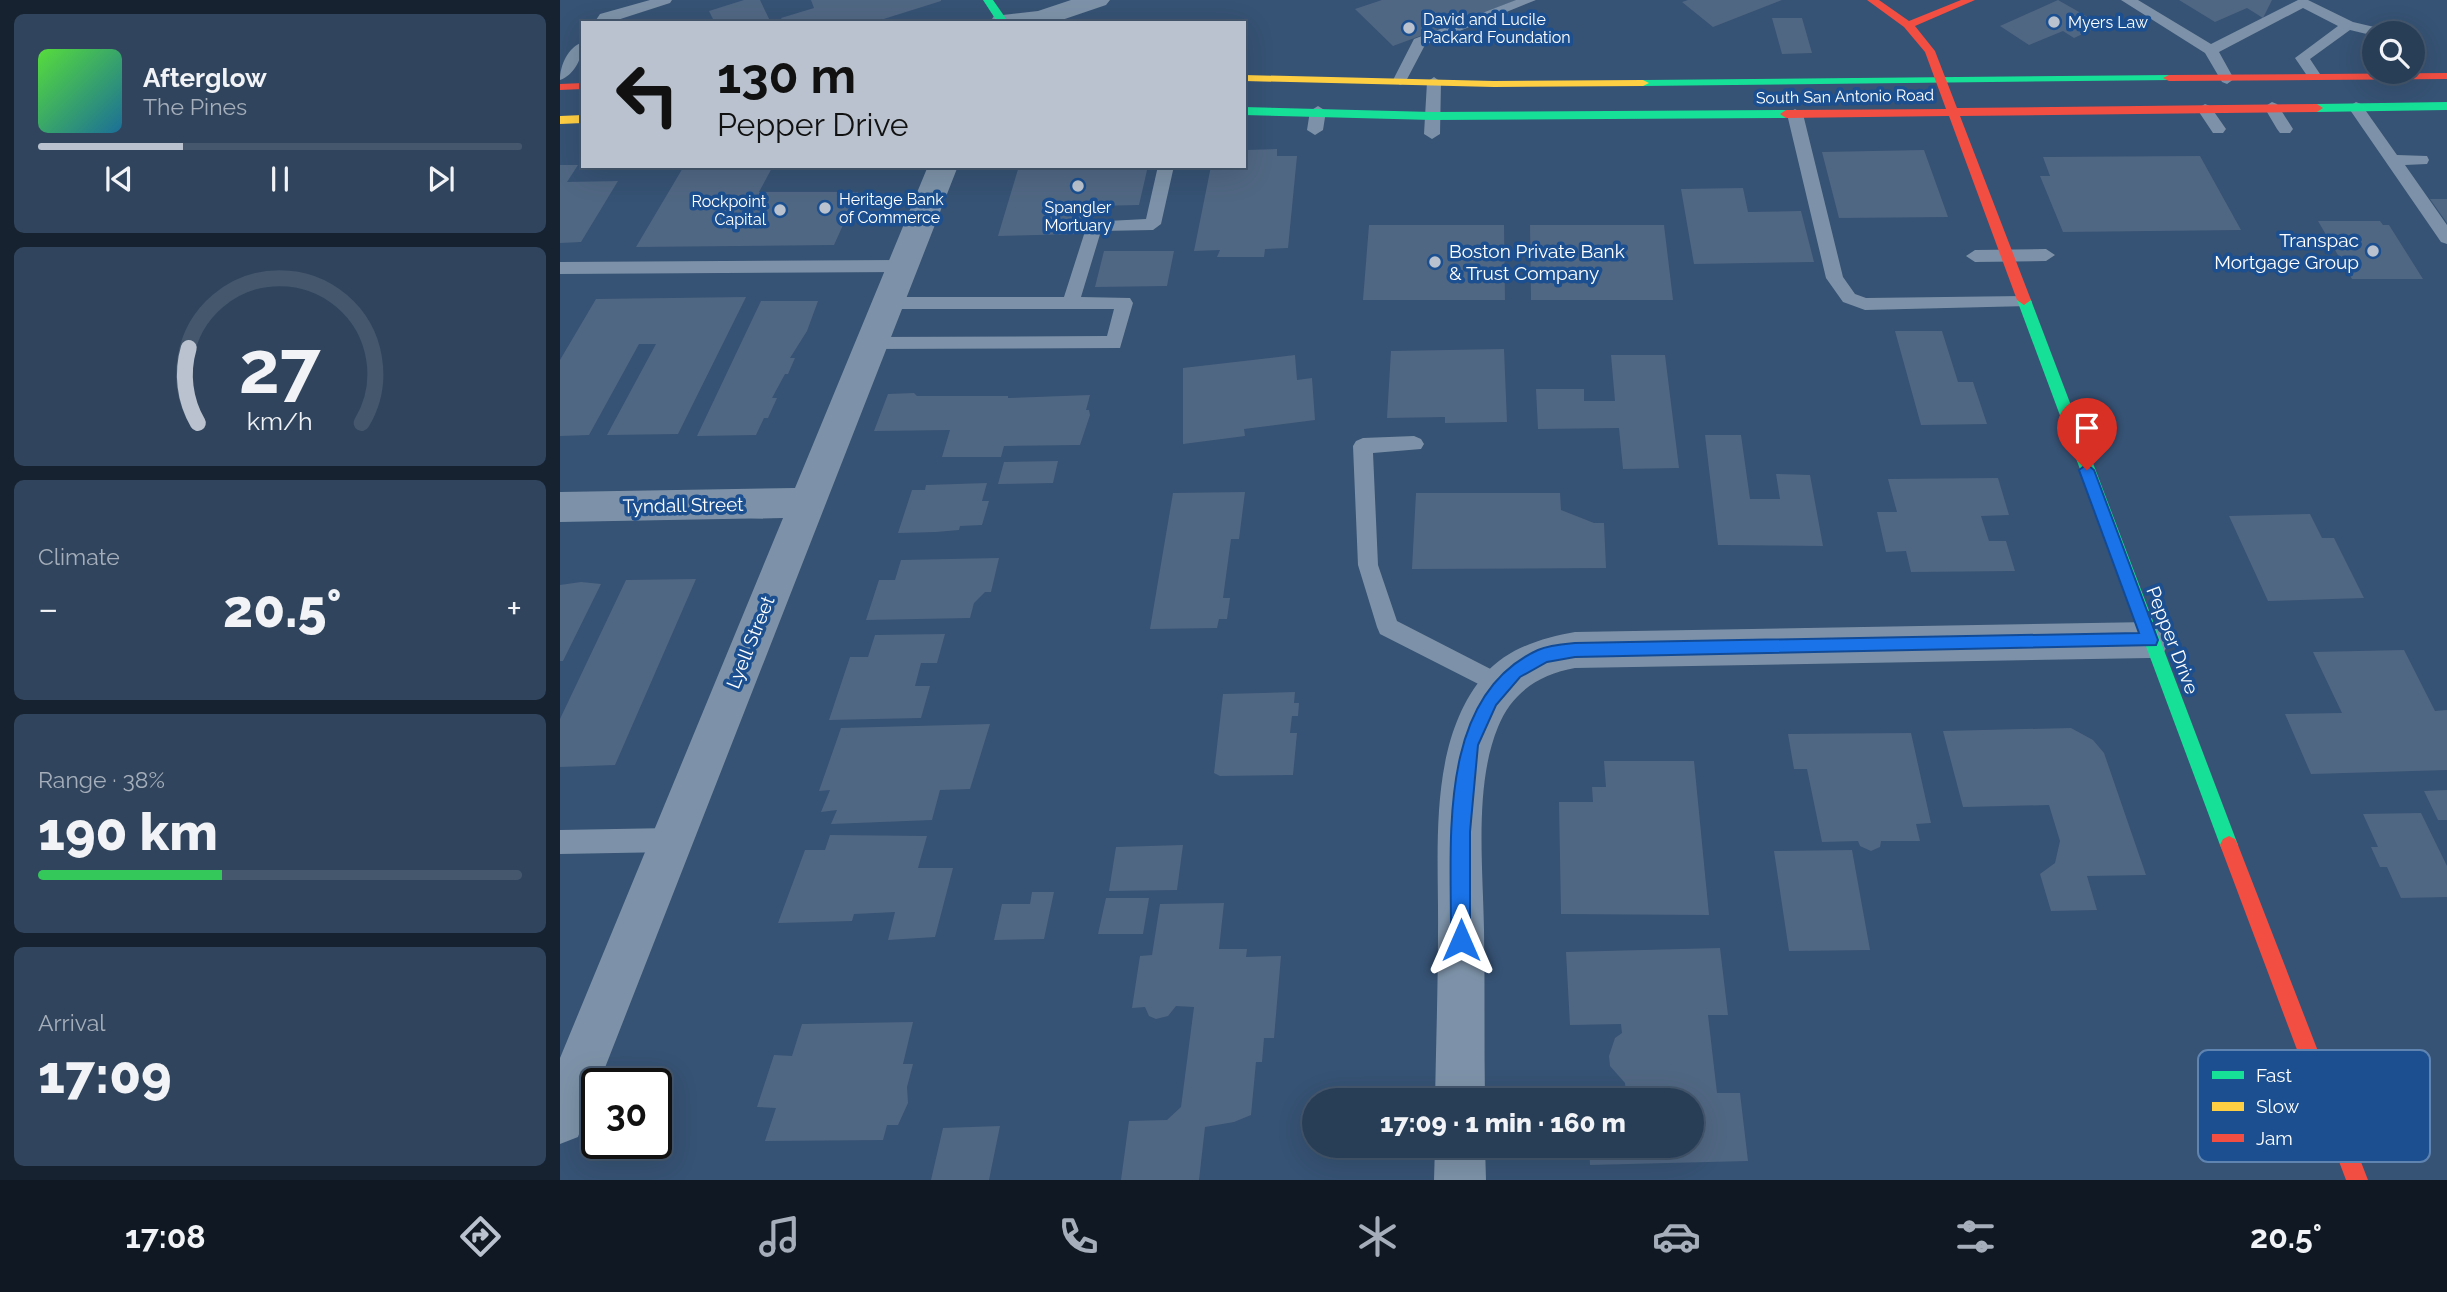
<!DOCTYPE html>
<html lang="en">
<head>
<meta charset="utf-8">
<style>
	body { margin:0; font-family:Raleway,sans-serif; background:#30455d; color:#f1f3f6; height:100vh; display:flex; flex-direction:column; font-size:26px; white-space:nowrap }
	* { box-sizing:border-box; margin:0 }
	p { font-size:23px; color:#a5aeba }
	.icon { flex:none; width:38px; height:38px; fill:none; stroke:currentColor; stroke-width:2; stroke-linecap:round; stroke-linejoin:round }
	.map { position:relative; flex:1; overflow:hidden }
	.sheet { display:flex; flex-direction:column; gap:14px; padding:14px; background:#162230; width:560px }
	.sheet>* { flex:none }
	.hud { position:absolute; left:21px; top:21px; width:665px; height:147px; border-radius:0px; box-shadow:0 7px 28px #0002,0 0 0 2px #44576d; background:#b9c2ce; color:#111; overflow:hidden }
	.fabs { position:absolute; left:1802px; top:21px; display:grid; gap:14px }
	.fabs a { display:grid; place-items:center; width:63px; height:63px; border-radius:50%; background:#283e57; box-shadow:0 7px 28px #0002,0 0 0 2px #44576d; font-size:35px }
	.speed { position:absolute; left:21px; top:1068px; display:flex; gap:14px; font-size:35px; font-weight:700; text-align:center }
	.speed>* { display:grid; place-content:center; width:91px; height:91px; border-radius:50%; background:#283e57; box-shadow:0 7px 28px #0002,0 0 0 2px #44576d; line-height:1 }
	.speed .limit { border:4px solid #111; border-radius:10px; background:#fff; color:#111 }
	.pin { position:absolute; display:grid; place-items:center; width:60px; height:60px; color:#fff; margin:-72px -30px; border-radius:50% 50% 50% 0; rotate:-45deg; box-shadow:0 0 7px #0007 }
	.pin .icon { rotate:45deg }
	.me { position:absolute; width:77px; margin:-38px; rotate:0deg; stroke-linejoin:round; filter:drop-shadow(0 0 5px #0008) }
	.turn { display:flex; align-items:center; gap:24px; height:147px; padding:0 21px; font-size:32px }
	.turn .icon { width:91px; height:91px; stroke-width:2.5 }
	.turn b { display:block; font-size:49px; line-height:60px }
	.big { font-size:52px; font-weight:800; line-height:1.1 }
	.sheet .widget { flex:1; display:flex; flex-direction:column; justify-content:center; gap:10px; min-width:0; padding:0 24px; border-radius:10px; background:#30455d }
	.sheet .dial { align-items:center; gap:0 }
	.dial svg { height:182px; overflow:visible; fill:none; stroke:#44576d; stroke-width:7; stroke-linecap:round; text-anchor:middle }
	.dial text { fill:#f1f3f6; stroke:none }
	.song { display:flex; align-items:center; gap:21px }
	.cover { width:84px; height:84px; border-radius:10px; background:linear-gradient(135deg,hsl(110 70% 55%),hsl(200 70% 35%)) }
	.played { height:7px; border-radius:4px; background:linear-gradient(90deg,#b9c2ce 30%,#44576d 30%) }
	.keys { display:flex; justify-content:space-around; direction:ltr }
	.heat { display:flex; justify-content:space-between; align-items:center; font-size:38px; direction:ltr }
	.charge { height:10px; border-radius:5px; background:linear-gradient(90deg,#34c759 38%,#44576d 0) }
	.trip { position:absolute; left:742px; top:1088px; width:402px; height:70px; border-radius:35px; background:#283e57; box-shadow:0 7px 28px #0002,0 0 0 2px #44576d; font-weight:800; line-height:70px; text-align:center }
	.dock { display:flex; height:112px; justify-content:space-around; align-items:center; background:#101923; color:#a5aeba }
	.dock .icon { width:49px; height:49px }
	.dock .current { color:#b9c2ce }
	.dock b { font-size:32px; color:#f1f3f6 }
	main { display:flex; flex:1; min-height:0 }
	.map>svg:first-child { display:block }
	.building { fill:#506783 }
	.lines { fill:none; stroke-linecap:round; stroke-linejoin:round }
	.lane { fill:#7d92a8; fill-rule:evenodd }
	.street { fill:#7d92a8; fill-rule:evenodd }
	.fast { fill:#16e098; fill-rule:evenodd }
	.slow { fill:#ffcf43; fill-rule:evenodd }
	.jam { fill:#f24e42; fill-rule:evenodd }
	.route { fill:#1a73e8; stroke:#114b97; stroke-width:2 }
	.poi-dot { fill:#b9c2ce; stroke:#1b4f8f; stroke-width:2.5 }
	.labels { text-anchor:middle; stroke-width:7; stroke-linejoin:round; paint-order:stroke }
	.far-poi-label { font-size:16px; fill:#fff; stroke:#1b4f8f; text-anchor:start }
	.far-street-label { font-size:16px; fill:#fff; stroke:#1b4f8f }
	.poi-label { font-size:19px; fill:#fff; stroke:#1b4f8f; text-anchor:end }
	.street-label { font-size:19px; fill:#fff; stroke:#1b4f8f }
	.key { fill:#1b4f8f; stroke:#5f84b1; stroke-width:2 }
	.key-label { font-size:19px; fill:#fff }
</style>
</head>
<body>
<main>
<section class="sheet">
<div class="widget">
<div class="song"><i class="cover"></i><div><b>Afterglow</b><p>The Pines</p></div></div>
<div class="played"></div>
<div class="keys"><svg class="icon" aria-label="previous" viewBox="0 0 24 24"><path d="M18 5L8 12l10 7zM5 5v14"/></svg><svg class="icon" aria-label="pause" viewBox="0 0 24 24"><path d="M8 5v14M16 5v14"/></svg><svg class="icon" aria-label="next" viewBox="0 0 24 24"><path d="M6 5l10 7-10 7zM19 5v14"/></svg></div>
</div>
<div class="widget dial"><svg viewBox="0 0 100 80">
<path d="M14 69A42 42 0 1 1 86 69"/>
<path d="M14 69A42 42 0 0 1 10 36" stroke="#b9c2ce"/>
<text x="50" y="56" font-size="32" font-weight="700">27</text>
<text x="50" y="72" font-size="11">km/h</text>
</svg></div>
<div class="widget"><p>Climate</p>
<div class="heat"><a>−</a><b class="big">20.5°</b><a>+</a></div>
</div>
<div class="widget"><p>Range · 38%</p><b class="big">190 km</b><div class="charge"></div></div>
<div class="widget"><p>Arrival</p><b class="big">17:09</b></div>
</section>
<div class="map">
<svg width="1887" height="1180" viewBox="0 0 1887 1180">
	<rect width="100%" height="100%" fill="#365274"/>
	<path class="building" d="M184 0H200L211 23H155L149 11Z
		M251 0H381V1L311 23H224L221 18 254 8Z
		M822 0H957L833 46 795 9Z
		M1128 0H1222L1153 27 1122 2Z
		M1498 0 1542 25 1514 38 1503 31 1469 45 1440 26Z
		M1619 0H1712L1703 18 1687 8 1655 22Z
		M1212 18H1242L1252 53 1222 54Z
		M717 149V156H737L728 248 705 249 704 257H657L660 250 634 251 651 166H684L685 150Z
		M1364 150 1388 217 1279 218 1262 152Z
		M1640 156 1681 230 1503 232 1480 176H1490L1483 157Z
		M0 165H18L7 182 58 181 21 242 0 243Z
		M124 166H213L199 192H298L274 245 76 247Z
		M459 166H588L579 205 536 206 534 216H525L521 234 438 236Z
		M1183 188 1188 212 1241 211 1254 262 1134 264 1121 189Z
		M1870 199H1887V223Z
		M1758 221H1820L1823 225H1829L1863 279H1792Z
		M809 225H944L945 300H803Z
		M970 225H1104L1113 300H971Z
		M544 251H614L607 286 535 287Z
		M186 297 118 434 47 435 96 344H79L29 435 0 436V360L36 299Z
		M201 301H258L247 331 230 358H235L228 374H225L212 398H217L208 418H204L196 435 137 436Z
		M1335 331H1382L1398 382H1413L1427 424 1361 425Z
		M944 349 947 422 885 423V417L827 418 831 351Z
		M735 355 737 380 752 378 755 420 684 429 685 436 623 444V368Z
		M1051 355H1105L1119 468 1063 469 1059 428 978 429 976 389H1024V401H1055Z
		M354 393 357 396H448V398L530 395 526 410H529L530 415 520 445 444 446 441 457H382L390 430 314 431 328 394Z
		M1145 435H1181L1190 499H1220L1216 474 1250 475 1263 546 1158 545Z
		M498 461 493 483 438 484 444 462Z
		M1438 478 1449 515 1421 516 1429 541H1446L1455 571 1351 572 1346 551 1326 552 1317 512H1337L1328 479Z
		M427 483 422 501H429L422 525 400 526 399 530 376 532 338 533 352 490H365L366 485Z
		M685 492 679 539H671L663 598H670L667 619H659L657 628 590 629 613 493Z
		M856 493H1000L1001 510 1034 523H1044L1046 568 852 569Z
		M1750 514 1762 538H1774L1804 598 1708 601 1669 516Z
		M439 558 431 592H425L414 603 410 618 306 620 319 580H335L341 560Z
		M136 579 55 765 0 767V719L66 580Z
		M21 582 41 584 3 661H0V585Z
		M385 634 377 663H361L355 686H370L361 718 269 720 290 657H308L315 635Z
		M1844 650 1875 711 1887 710V770L1751 774 1725 714 1782 713 1753 652Z
		M735 692 734 703H739L738 716H732L730 733H737L733 775 660 776 654 773 663 694Z
		M430 724 410 789 380 790 372 820 271 824 277 810 261 812 270 790 259 791 281 728Z
		M1511 728 1533 740 1544 753 1586 875 1527 876 1537 910 1491 911 1480 874 1495 863 1500 841 1489 805 1403 807 1383 731Z
		M1351 733 1371 823 1356 824 1360 841H1321L1320 847 1311 851 1300 846 1298 841 1262 842 1247 769H1234L1228 734Z
		M1044 761H1134L1149 915 1001 914 999 802H1033L1032 787H1046Z
		M1887 790V820H1878L1864 791Z
		M1861 813 1887 866V897L1841 898 1827 867H1820L1811 847H1818L1803 814Z
		M270 835 367 836 358 868H393L375 937 328 940 335 912 294 914 292 921 218 923 245 850H265Z
		M623 845 617 890 549 891 556 847Z
		M1292 850 1310 950 1229 951 1214 851Z
		M472 892H494L484 939 434 940 442 904H470Z
		M546 898H589L583 934H538Z
		M664 903 659 949H687L686 957 721 956 714 1038H704L702 1062H696L691 1115 674 1122 645 1127 639 1180H561L569 1121 607 1120 621 1107 634 1007 616 1006 608 1016 596 1019 589 1016 585 1007 572 1008 580 956 592 955 600 904Z
		M1160 948 1168 1015H1148L1157 1093H1180L1188 1161 1030 1165 1029 1146H1132V1101H1026L1025 1095 1066 1094 1065 1083 1050 1066 1049 1056 1055 1038 1062 1033 1061 1024 1010 1025 1006 952Z
		M353 1022 343 1064H353L347 1087 348 1103 338 1125H327L323 1140 205 1141 216 1108 197 1107 214 1055 232 1056 242 1024Z
		M440 1126 429 1180H371L383 1128Z"/>
	<g class="lines">
		<path class="lane" d="M90 0H112L110 3 48 23H34L40 14Z
			M956 0H976L865 45 845 83 840 85 833 80 854 39Z
			M1561 0H1578L1651 44 1738 0H1748L1793 22 1827 30 1829 33H1815V36L1790 30 1750 59 1762 77 1760 80H1750L1735 58 1778 26 1743 8 1659 52 1674 79 1667 84 1662 82 1645 53Z
			M23 42C23 56 15 75 0 80 0 65 8 47 23 42Z
			M874 77 881 82 880 134 872 139 864 134 867 82Z
			M1712 102 1717 104 1733 129 1730 133H1720L1717 129 1704 107Z
			M1796 102 1801 104 1837 155 1867 156 1869 160 1867 164 1845 165 1887 225V244L1881 242 1788 107Z
			M1645 104 1650 106 1666 129 1663 133H1653L1637 109Z
			M758 106 766 111 763 130 755 135 747 130 750 111Z
			M1235 109 1243 114 1283 277 1295 294 1306 298 1463 296 1469 298 1472 302 1469 306 1305 310 1283 302 1266 278 1227 114Z
			M598 166H614L601 224 593 230 541 231 521 297 570 298 573 303 560 348 305 349 302 344 305 339 311 337 547 336 554 309H326L320 308 317 303 320 298 326 297H504L528 222 586 219Z
			M1486 249 1495 255 1486 261 1415 262 1406 256 1415 250Z
			M341 260 350 266 341 272 0 274V262Z
			M854 436 861 439 864 444 861 449 813 453 818 565 837 621 950 679 953 686 950 693 942 696 820 634 817 627 798 565 793 446 796 441 803 438Z
			M111 828 119 832 123 840 119 848 111 852 0 854V830Z"/>
		<path class="street" d="M511 0H550L546 5 493 23 430 22 434 16 478 11Z
			M368 166H398L39 1083H37L18 1137 0 1144V1058L223 518 0 522V492L235 488Z
			M1590 622 1604 628 1610 640 1604 652 1590 658 1015 668C980 674 952 692 938 727 914 785 923 867 924 929 925 986 924 1044 925 1101H875C876 1044 878 987 878 931 879 848 867 742 925 674 948 648 982 638 1015 632Z
			M875 1146H925L926 1180H874Z"/>
		<path class="fast" d="M423 0H433L449 23H438Z
			M1609 75 1613 76V80L1083 86 1077 83 1083 80Z
			M1887 102V110L1757 112 1751 108 1757 104Z
			M684 107 872 112 1226 110 1232 114 1226 118 872 120 684 115Z
			M1464 295 1471 300 1678 845 1675 851 1669 854 1663 851 1660 845 1457 300Z"/>
		<path class="slow" d="M684 75 934 81 1083 80 1089 83 1083 86 934 87 684 81Z
			M23 115V123L0 124V116Z"/>
		<path class="jam" d="M1307 0H1319L1349 21 1401 0H1415L1355 26 1375 51 1397 108 1757 104 1763 108 1757 112 1400 116 1471 300 1464 305 1457 300 1389 116 1226 118 1220 114 1226 110 1386 109 1365 52 1344 27Z
			M1887 73V79L1609 81 1603 78 1609 75Z
			M23 83V89L0 90V84Z
			M1669 836 1675 839 1678 845 1808 1180H1786L1660 845 1663 839Z"/>
	</g>
	<path class="route" d="M1527 464 1534 470 1598 640 1596 645 1015 657 987 662 960 677 936 705 918 745 910 832V940L907 946 901 949 894 946 891 940C892 845 875 697 978 650 989 645 1004 644 1015 643L1579 633 1519 470Z"/>
	<g class="poi-dot">
		<circle cx="1494" cy="22" r="7"/>
		<circle cx="849" cy="28" r="7"/>
		<circle cx="518" cy="186" r="7"/>
		<circle cx="265" cy="208" r="7"/>
		<circle cx="220" cy="210" r="7"/>
		<circle cx="1813" cy="251" r="7"/>
		<circle cx="875" cy="262" r="7"/>
	</g>
	<g class="labels">
		<g class="far-poi-label">
			<text x="863" y="25">David and Lucile<tspan x="863" dy="18">Packard Foundation</tspan></text>
			<text x="1508" y="28">Myers Law</text>
			<text x="279" y="205">Heritage Bank<tspan x="279" dy="18">of Commerce</tspan></text>
			<text x="206" y="207" text-anchor="end">Rockpoint<tspan x="206" dy="18">Capital</tspan></text>
			<text x="518" y="213" text-anchor="middle">Spangler<tspan x="518" dy="18">Mortuary</tspan></text>
		</g>
		<g class="far-street-label">
			<text transform="translate(1285 96) rotate(-1)" y="6">South San Antonio Road</text>
		</g>
		<g class="poi-label">
			<text x="1799" y="247">Transpac<tspan x="1799" dy="22">Mortgage Group</tspan></text>
			<text x="889" y="258" text-anchor="start">Boston Private Bank<tspan x="889" dy="22">&amp; Trust Company</tspan></text>
		</g>
		<g class="street-label">
			<text transform="translate(123 505) rotate(-1)" y="7">Tyndall Street</text>
			<text transform="translate(1613 640) rotate(69)" y="7">Pepper Drive</text>
			<text transform="translate(190 642) rotate(-68)" y="7">Lyell Street</text>
		</g>
	</g>
	<rect x="1638" y="1050" width="232" height="112" rx="10" class="key"/>
	<rect x="1652" y="1071" width="32" height="8" fill="#16e098"/>
	<rect x="1652" y="1102" width="32" height="9" fill="#ffcf43"/>
	<rect x="1652" y="1134" width="32" height="8" fill="#f24e42"/>
	<g class="key-label">
		<text x="1696" y="1082">Fast</text>
		<text x="1696" y="1113">Slow</text>
		<text x="1696" y="1145">Jam</text>
	</g>
</svg>
<div class="fabs">
<a><svg class="icon" aria-label="search" viewBox="0 0 24 24"><circle cx="10" cy="10" r="6"/><path d="M15 15l6 6"/></svg></a>
</div>
<div class="speed"><div class="limit">30</div></div>
<div class="pin" style="left:1527px;top:470px;background:#d93025"><svg class="icon" aria-label="arrive" viewBox="0 0 24 24"><path d="M6 21V4h12l-3 4 3 4H6"/></svg></div>
<svg class="me" style="left:901px;top:940px" viewBox="-20 -20 40 40"><path d="M0-17L14 15 0 8-14 15z" fill="#1a73e8" stroke="#fff" stroke-width="4"/></svg>
<div class="trip">17:09 · 1 min · 160 m</div>
<div class="hud">
<div class="turn"><svg class="icon" aria-label="left" viewBox="0 0 24 24"><path d="M17 20v-9H6M10 6l-5 5 5 5"/></svg><div><b>130 m</b>Pepper Drive</div></div>
</div>
</div>
</main>
<nav class="dock">
<b>17:08</b>
<svg class="icon current" aria-label="directions" viewBox="0 0 24 24"><path d="M12 3l9 9-9 9-9-9zM9 14v-3h6M13 9l2 2-2 2"/></svg>
<svg class="icon" aria-label="music" viewBox="0 0 24 24"><path d="M9 18V5l10-2v13"/><circle cx="6" cy="18" r="3"/><circle cx="16" cy="16" r="3"/></svg>
<svg class="icon" aria-label="phone" viewBox="0 0 24 24"><path d="M5 4h4l2 5-3 2q2 4 5 5l2-3 5 2v4C11 20 4 13 5 4z"/></svg>
<svg class="icon" aria-label="climate" viewBox="0 0 24 24"><path d="M12 3v18M4 7l16 10M4 17L20 7"/></svg>
<svg class="icon" aria-label="car" viewBox="0 0 24 24"><path d="M5 17H2v-5l4-1 3-4h7l3 4 3 1v5h-3M9 17h6M6 11h13"/><circle cx="7" cy="17" r="2"/><circle cx="17" cy="17" r="2"/></svg>
<svg class="icon" aria-label="filters" viewBox="0 0 24 24"><path d="M4 7h16M4 17h16"/><circle cx="9" cy="7" r="2"/><circle cx="15" cy="17" r="2"/></svg>
<b>20.5°</b>
</nav>
</body>
</html>
